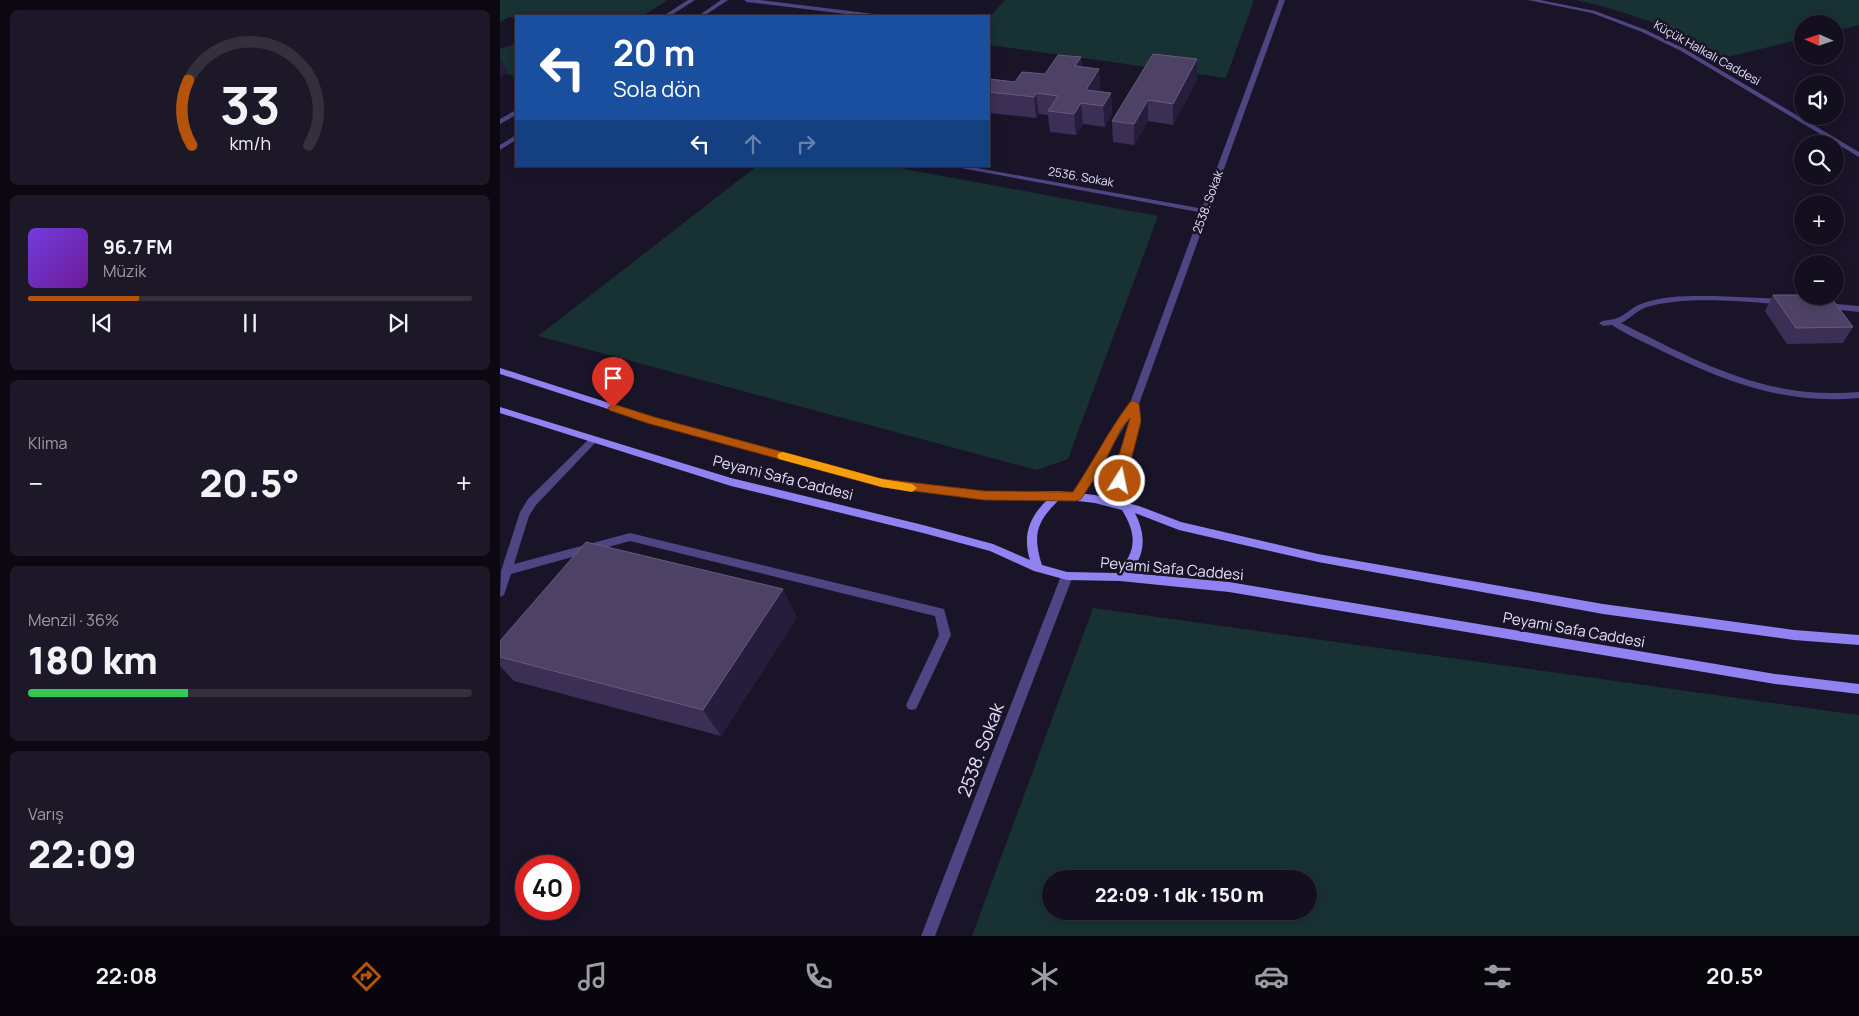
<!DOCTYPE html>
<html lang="tr">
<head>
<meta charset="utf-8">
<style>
	body { margin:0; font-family:Manrope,sans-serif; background:#1d1828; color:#f1f3f6; height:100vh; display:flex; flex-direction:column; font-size:19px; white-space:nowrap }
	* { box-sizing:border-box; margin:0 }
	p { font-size:16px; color:#9d9ca4 }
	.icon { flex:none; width:28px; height:28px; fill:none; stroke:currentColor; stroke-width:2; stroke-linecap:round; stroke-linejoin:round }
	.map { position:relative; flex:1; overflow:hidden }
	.panel { display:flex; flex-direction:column; gap:10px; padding:10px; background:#0b0811; width:500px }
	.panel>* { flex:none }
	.top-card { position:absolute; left:15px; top:15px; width:475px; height:152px; border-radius:0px; box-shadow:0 2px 12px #0003,0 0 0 1px #332f3d; background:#1a4fa0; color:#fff; overflow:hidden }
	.needle { width:32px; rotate:273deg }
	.tools { position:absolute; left:1294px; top:15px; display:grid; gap:10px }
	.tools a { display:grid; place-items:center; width:50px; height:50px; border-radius:50%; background:#140f1f; box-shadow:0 2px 12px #0003,0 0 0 1px #332f3d; font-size:25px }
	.speed { position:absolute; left:15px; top:855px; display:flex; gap:10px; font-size:25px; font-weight:700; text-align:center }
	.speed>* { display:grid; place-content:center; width:65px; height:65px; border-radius:50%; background:#140f1f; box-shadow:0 2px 12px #0003,0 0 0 1px #332f3d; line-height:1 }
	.speed .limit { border:8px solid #d22; background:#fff; color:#111 }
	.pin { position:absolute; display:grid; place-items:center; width:42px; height:42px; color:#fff; margin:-51px -21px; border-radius:50% 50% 50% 0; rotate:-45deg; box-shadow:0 0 5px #0007 }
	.pin .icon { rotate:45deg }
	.me { position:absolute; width:55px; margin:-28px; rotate:10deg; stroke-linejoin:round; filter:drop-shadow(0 0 4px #0008) }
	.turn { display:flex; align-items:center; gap:18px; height:105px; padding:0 15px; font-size:22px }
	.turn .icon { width:65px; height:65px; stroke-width:2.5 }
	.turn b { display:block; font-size:35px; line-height:42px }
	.lanes { display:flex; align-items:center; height:48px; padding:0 15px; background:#0003; justify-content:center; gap:25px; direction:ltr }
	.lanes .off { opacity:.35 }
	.big { font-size:38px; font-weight:800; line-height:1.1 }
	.panel .widget { flex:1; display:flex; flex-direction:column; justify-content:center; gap:8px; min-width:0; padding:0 18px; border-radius:8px; background:#1d1828 }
	.panel .dial { align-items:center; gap:0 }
	.dial svg { height:130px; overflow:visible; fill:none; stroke:#332f3d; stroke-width:7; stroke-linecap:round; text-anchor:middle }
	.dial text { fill:#f1f3f6; stroke:none }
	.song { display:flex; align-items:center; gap:15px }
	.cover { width:60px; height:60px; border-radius:8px; background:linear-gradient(135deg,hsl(260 70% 55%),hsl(280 70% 35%)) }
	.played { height:5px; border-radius:2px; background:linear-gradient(90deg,#b45309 25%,#332f3d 25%) }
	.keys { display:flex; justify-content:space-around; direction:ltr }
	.heat { display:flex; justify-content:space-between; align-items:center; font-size:28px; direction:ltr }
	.charge { height:8px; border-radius:4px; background:linear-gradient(90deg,#34c759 36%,#332f3d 0) }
	.trip { position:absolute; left:542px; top:870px; width:275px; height:50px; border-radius:25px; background:#140f1f; box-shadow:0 2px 12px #0003,0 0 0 1px #332f3d; font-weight:800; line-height:50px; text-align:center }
	.dock { display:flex; height:80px; justify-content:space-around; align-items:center; background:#08060c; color:#9d9ca4 }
	.dock .icon { width:35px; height:35px }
	.dock .on { color:#b45309 }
	.dock b { font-size:22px; color:#f1f3f6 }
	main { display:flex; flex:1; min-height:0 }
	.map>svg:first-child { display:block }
	.green { fill:#183132; fill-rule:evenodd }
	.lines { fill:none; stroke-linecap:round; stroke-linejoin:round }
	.service { fill:#4e4582; fill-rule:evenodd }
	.minor { fill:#4e4582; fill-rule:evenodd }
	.tertiary { fill:#4e4582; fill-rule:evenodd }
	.secondary { fill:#9082f0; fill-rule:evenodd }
	.wall { fill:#3b2f55 }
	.shaded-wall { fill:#261c3c }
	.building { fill:#4d4266; stroke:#655b7e }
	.route { fill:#b45309; stroke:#753606 }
	.slow { fill:#f59e0b }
	.labels { text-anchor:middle; stroke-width:5; stroke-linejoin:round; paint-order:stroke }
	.far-street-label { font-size:12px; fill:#e6e0fb; stroke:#1a1429 }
	.street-label { font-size:15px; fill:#e6e0fb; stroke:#1a1429 }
	.near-street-label { font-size:18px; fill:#e6e0fb; stroke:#1a1429 }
</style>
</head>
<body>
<main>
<section class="panel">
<div class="widget dial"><svg viewBox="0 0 100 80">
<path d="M14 69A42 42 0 1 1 86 69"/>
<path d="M14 69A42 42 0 0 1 12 29" stroke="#b45309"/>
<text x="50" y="56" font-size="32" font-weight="700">33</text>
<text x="50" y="72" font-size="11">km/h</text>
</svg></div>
<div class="widget">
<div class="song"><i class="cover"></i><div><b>96.7 FM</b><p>Müzik</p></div></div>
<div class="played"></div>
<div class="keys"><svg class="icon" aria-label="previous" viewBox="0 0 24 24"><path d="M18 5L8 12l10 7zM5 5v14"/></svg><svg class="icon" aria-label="pause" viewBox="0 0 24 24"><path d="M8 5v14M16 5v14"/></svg><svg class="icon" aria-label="next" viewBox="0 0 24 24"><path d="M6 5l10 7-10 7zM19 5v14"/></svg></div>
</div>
<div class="widget"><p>Klima</p>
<div class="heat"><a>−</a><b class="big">20.5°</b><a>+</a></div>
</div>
<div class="widget"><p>Menzil · 36%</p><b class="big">180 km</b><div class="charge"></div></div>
<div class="widget"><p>Varış</p><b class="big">22:09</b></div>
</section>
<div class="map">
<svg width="1359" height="936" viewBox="0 0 1359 936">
	<rect width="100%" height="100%" fill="#1a1429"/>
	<path class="green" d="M0 0H168L142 16H16V18L9 17 0 22Z
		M505 0H754L726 78 489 45V18Z
		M1076 0H1359V25L1335 31V24H1302V39L1219 59 1164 26 1109 8Z
		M16 43V76L0 72V48L7 47Z
		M257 166H389L658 216 568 459 537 470 38 336Z
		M593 608 1359 715V936H472ZM551 879H809V911H551Z"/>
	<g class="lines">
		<path class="service" d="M244 0H260L374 14 377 16H362L247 2Z
			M1215 296 1283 299 1287 302 1283 305C1245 301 1184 296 1147 307 1137 310 1130 319 1121 323 1201 363 1266 400 1359 392V398C1286 405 1229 383 1164 352 1147 343 1128 336 1112 325L1103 326 1099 323C1104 319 1111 321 1117 318 1126 315 1132 307 1141 304 1163 295 1192 296 1215 296Z
			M1325 303 1359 306V312L1322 308V304Z
			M94 436 99 439 97 441 36 505 29 516 14 564 130 533 444 609 451 635 416 709 412 710 408 709 406 705 439 635 435 616 130 541 11 574 4 595 0 597 1 571 20 512 28 499 91 437Z"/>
		<path class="minor" d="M1028 0H1040L1095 11 1146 30 1185 49 1359 152V157L1181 51 1142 32 1092 13Z
			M450 166H466L704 209 708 211 704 213Z"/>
		<path class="tertiary" d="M188 0H195L170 16H163Z
			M221 0H228L204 16H198Z
			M779 0H785L639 404 640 421 629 459 626 481 630 506 629 509H621C609 481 622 448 630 421V417L580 499H572L571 496 572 493 630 403Z
			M16 110V115L0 124V119Z
			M16 135V140L0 150V145Z
			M567 572 571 573 573 576 435 936H421L561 576 563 573Z"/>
		<path class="secondary" d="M0 368 153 417 381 479 484 491H558L595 495 639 506 681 522 818 554 1103 604 1294 630 1359 635V645L1294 640 1103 614 818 562 679 530 635 513C646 535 646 554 630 573L729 582 1275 674 1359 684V694L1275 684 729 592 620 581 567 580 534 571 490 551 423 533 231 486 0 413V407L231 478 423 525 493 544 530 560C522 535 530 516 548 499H484L381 487 148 422 0 374ZM560 499 595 503 622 510C637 535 637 551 617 573L567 572 542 565C532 534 537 521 560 499Z"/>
	</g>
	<path class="wall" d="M653 54 697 80 673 125 648 121 634 145 613 142 612 121Z
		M581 57 582 67 599 69 600 89 599 91 611 93 612 114 605 127 583 124 576 135 550 132 548 115 539 114 536 118 489 113V82H515L545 74Z
		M1273 295 1353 327 1343 343 1287 344 1265 311Z
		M297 617 221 736 14 681 0 666V641Z"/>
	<path class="shaded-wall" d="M0 57 8 73 0 77Z
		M581 57 583 78 575 66Z
		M697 59V80L673 125V104Z
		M599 69 600 89 591 104 586 90Z
		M536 93 539 114 536 118 534 97Z
		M611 93 612 114 605 127 603 106Z
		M648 100V121L634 145V124Z
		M581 103 583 124 576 135 574 114Z
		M283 589 297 617 221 736 203 710Z"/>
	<path class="building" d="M653 54 697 59 673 104 648 100 634 124 612 121Z
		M558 55 581 57 575 66 599 69 586 90 611 93 603 106 581 103 574 114 548 111 558 96 536 93 534 97 489 92V82L490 79 515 82 522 72 545 74Z
		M1273 295H1302V296H1330L1353 327 1296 328Z
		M86 542 283 589 203 710 0 657V641Z"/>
	<path class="route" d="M634 401 639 404 641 421 625 484 620 486 615 481 618 459 630 418 621 429 603 465 581 499 576 501 484 500 382 487 147 423 109 410 108 408 113 404 154 417 382 479 484 491 573 492C593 462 609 430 630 402Z"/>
	<path class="slow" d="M283 452 382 479 412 484 417 488 412 492 382 487 279 459 277 456 279 453Z"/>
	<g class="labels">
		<g class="far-street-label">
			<text transform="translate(1207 53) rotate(29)" y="4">Küçük Halkalı Caddesi</text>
			<text transform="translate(581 177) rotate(10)" y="4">2536. Sokak</text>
			<text transform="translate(708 202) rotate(-70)" y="4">2538. Sokak</text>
		</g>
		<g class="street-label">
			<text transform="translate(283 478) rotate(14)" y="5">Peyami Safa Caddesi</text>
			<text transform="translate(672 569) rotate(5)" y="5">Peyami Safa Caddesi</text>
			<text transform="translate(1074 630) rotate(10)" y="5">Peyami Safa Caddesi</text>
		</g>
		<g class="near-street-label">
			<text transform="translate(481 750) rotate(-69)" y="6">2538. Sokak</text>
		</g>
	</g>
</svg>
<div class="tools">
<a><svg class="needle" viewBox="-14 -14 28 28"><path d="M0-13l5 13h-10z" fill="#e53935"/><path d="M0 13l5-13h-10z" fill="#9d9ca4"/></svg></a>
<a><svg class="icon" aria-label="sound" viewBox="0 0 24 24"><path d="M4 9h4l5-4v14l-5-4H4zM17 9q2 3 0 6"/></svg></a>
<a><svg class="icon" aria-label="search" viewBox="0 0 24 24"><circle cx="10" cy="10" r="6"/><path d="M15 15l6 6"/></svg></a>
<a>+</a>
<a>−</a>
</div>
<div class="speed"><div class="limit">40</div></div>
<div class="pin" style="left:113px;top:408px;background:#d93025"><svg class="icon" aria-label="arrive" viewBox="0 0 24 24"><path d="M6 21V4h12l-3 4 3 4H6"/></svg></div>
<svg class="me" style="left:620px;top:481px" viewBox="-20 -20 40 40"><circle r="17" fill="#b45309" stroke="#fff" stroke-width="3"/><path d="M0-11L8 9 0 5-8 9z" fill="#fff"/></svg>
<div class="trip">22:09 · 1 dk · 150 m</div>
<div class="top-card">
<div class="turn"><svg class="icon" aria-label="left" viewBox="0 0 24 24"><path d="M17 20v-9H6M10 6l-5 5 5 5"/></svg><div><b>20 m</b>Sola dön</div></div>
<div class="lanes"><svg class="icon" aria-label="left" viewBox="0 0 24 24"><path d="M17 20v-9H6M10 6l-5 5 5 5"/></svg><svg class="icon off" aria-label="ahead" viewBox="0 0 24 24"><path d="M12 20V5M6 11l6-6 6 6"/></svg><svg class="icon off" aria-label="right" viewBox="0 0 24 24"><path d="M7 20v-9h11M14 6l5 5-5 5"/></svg></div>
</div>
</div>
</main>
<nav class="dock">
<b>22:08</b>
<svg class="icon on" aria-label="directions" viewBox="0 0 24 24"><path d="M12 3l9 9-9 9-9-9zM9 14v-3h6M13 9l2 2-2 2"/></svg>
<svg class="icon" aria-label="music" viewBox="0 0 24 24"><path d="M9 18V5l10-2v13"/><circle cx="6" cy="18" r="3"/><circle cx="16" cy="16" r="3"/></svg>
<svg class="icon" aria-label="phone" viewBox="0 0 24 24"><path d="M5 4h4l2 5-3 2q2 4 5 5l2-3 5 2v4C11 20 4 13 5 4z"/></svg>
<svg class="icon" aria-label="climate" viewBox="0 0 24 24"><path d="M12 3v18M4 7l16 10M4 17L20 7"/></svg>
<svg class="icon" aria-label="car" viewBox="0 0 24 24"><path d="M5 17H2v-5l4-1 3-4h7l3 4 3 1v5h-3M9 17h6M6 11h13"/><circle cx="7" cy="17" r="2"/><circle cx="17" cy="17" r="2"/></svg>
<svg class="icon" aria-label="filters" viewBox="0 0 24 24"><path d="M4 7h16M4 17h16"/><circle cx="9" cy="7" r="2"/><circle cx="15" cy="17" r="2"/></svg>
<b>20.5°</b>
</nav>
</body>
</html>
